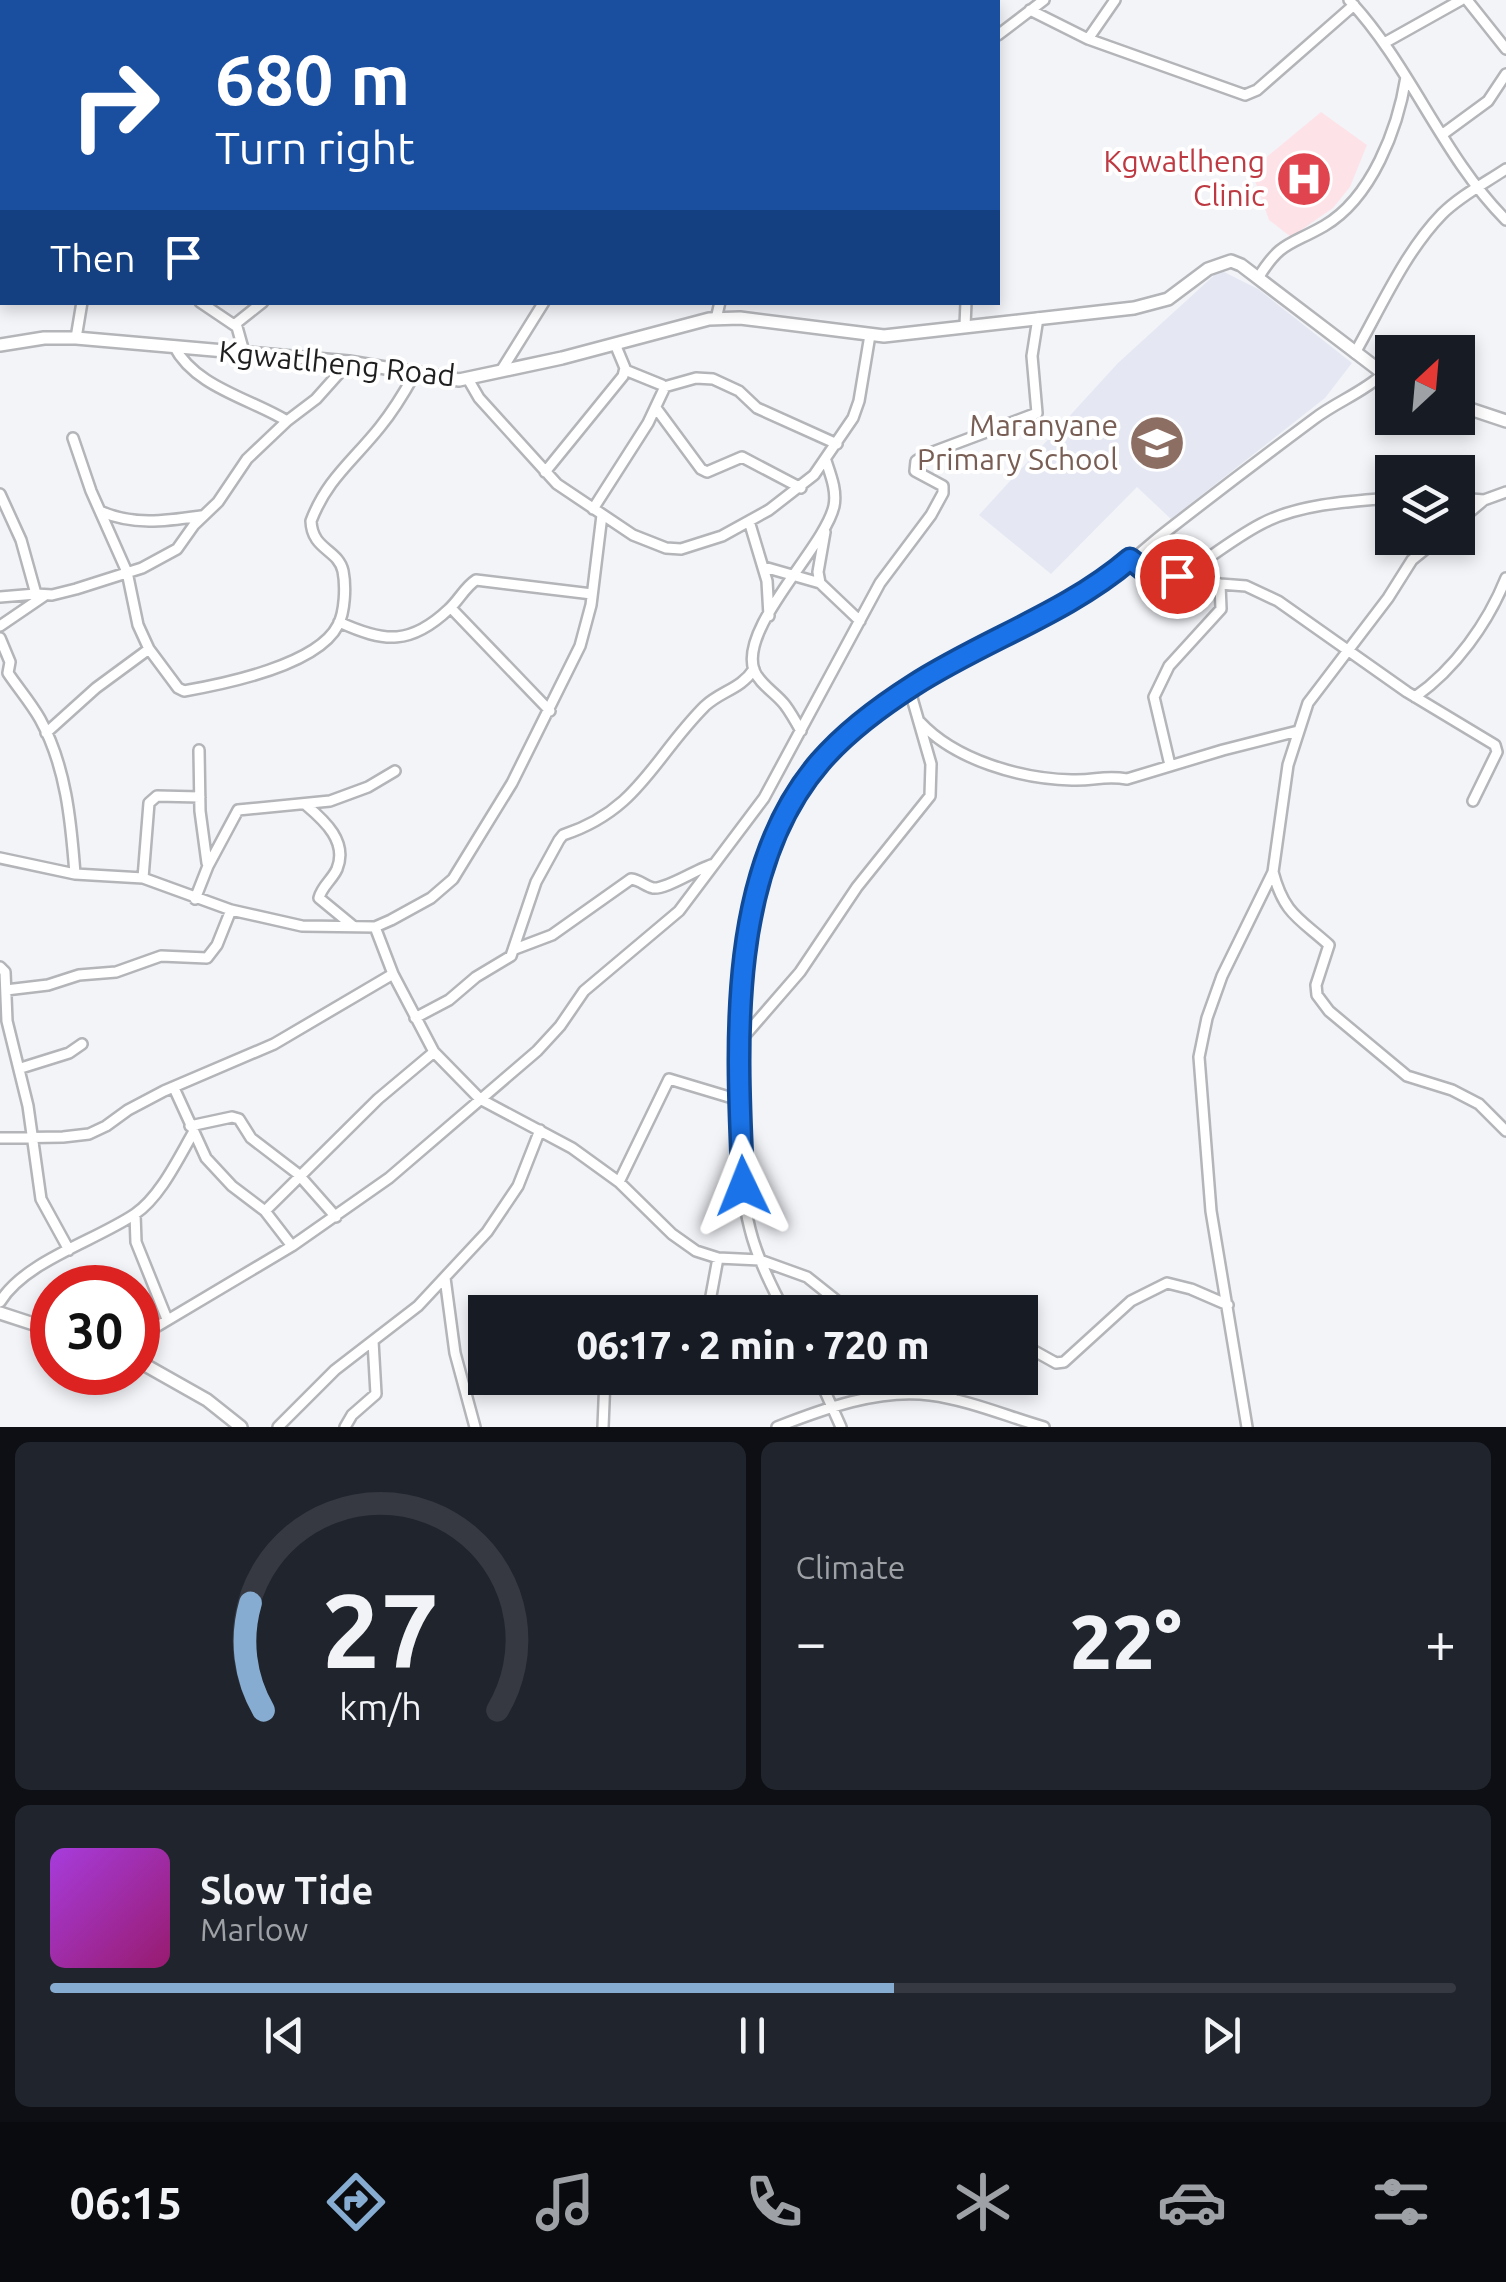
<!DOCTYPE html>
<html lang="en">
<head>
<meta charset="utf-8">
<style>
	body { margin:0; font-family:Ubuntu,sans-serif; background:#20242c; color:#f1f3f6; height:100vh; display:flex; flex-direction:column; font-size:38px; white-space:nowrap }
	* { box-sizing:border-box; margin:0 }
	p { font-size:32px; color:#9ea1a6 }
	.icon { flex:none; width:55px; height:55px; fill:none; stroke:currentColor; stroke-width:2; stroke-linecap:round; stroke-linejoin:round }
	.map { position:relative; height:1427px; overflow:hidden }
	.side { display:flex; flex-direction:column; gap:15px; padding:15px; background:#0d0f14; flex:1 }
	.side>* { flex:none }
	.hud { position:absolute; left:0px; top:0px; width:1000px; height:305px; box-shadow:0 5px 15px #0003; background:#1a4fa0; color:#fff; overflow:hidden }
	.needle { width:65px; rotate:26deg }
	.buttons { position:absolute; left:1375px; top:335px; display:grid; gap:20px }
	.buttons a { display:grid; place-items:center; width:100px; height:100px; border-radius:0px; background:#171b24; box-shadow:0 5px 15px #0003; font-size:50px }
	.speed { position:absolute; left:30px; top:1265px; display:flex; gap:20px; font-size:50px; font-weight:700; text-align:center }
	.speed>* { display:grid; place-content:center; width:130px; height:130px; border-radius:50%; background:#171b24; box-shadow:0 5px 15px #0003; line-height:1 }
	.speed .limit { border:15px solid #d22; background:#fff; color:#111 }
	.pin { position:absolute; display:grid; place-items:center; width:85px; height:85px; color:#fff; margin:-42px; border:5px solid #fff; border-radius:50%; box-shadow:0 2px 10px #0007 }
	.me { position:absolute; width:110px; margin:-55px; rotate:358deg; stroke-linejoin:round; filter:drop-shadow(0 0 8px #0008) }
	.turn { display:flex; align-items:center; gap:35px; height:210px; padding:0 50px; font-size:45px }
	.turn .icon { width:130px; height:130px; stroke-width:2.5 }
	.turn b { display:block; font-size:70px; line-height:85px }
	.then { display:flex; align-items:center; height:95px; padding:0 50px; background:#0003; gap:20px; font-size:38px }
	.big { font-size:75px; font-weight:800; line-height:1.1 }
	.side .card { flex:1; display:flex; flex-direction:column; justify-content:center; gap:15px; min-width:0; padding:0 35px; border-radius:15px; background:#20242c }
	.side .dial { align-items:center; gap:0 }
	.dial svg { height:260px; overflow:visible; fill:none; stroke:#363941; stroke-width:7; stroke-linecap:round; text-anchor:middle }
	.dial text { fill:#f1f3f6; stroke:none }
	.song { display:flex; align-items:center; gap:30px }
	.cover { width:120px; height:120px; border-radius:15px; background:linear-gradient(135deg,hsl(280 70% 55%),hsl(320 70% 35%)) }
	.played { height:10px; border-radius:5px; background:linear-gradient(90deg,#86acd1 60%,#363941 60%) }
	.keys { display:flex; justify-content:space-around; direction:ltr }
	.heat { display:flex; justify-content:space-between; align-items:center; font-size:55px; direction:ltr }
	.side .tiles { flex:1; display:grid; gap:15px; grid-template-columns:1fr 1fr }
	.card:last-child { grid-column:span 2 }
	.trip { position:absolute; left:468px; top:1295px; width:570px; height:100px; border-radius:0px; background:#171b24; box-shadow:0 5px 15px #0003; font-weight:800; line-height:100px; text-align:center }
	.dock { display:flex; height:160px; justify-content:space-around; align-items:center; background:#090b0e; color:#9ea1a6 }
	.dock .icon { width:70px; height:70px }
	.dock .active { color:#86acd1 }
	.dock b { font-size:45px; color:#f1f3f6 }
	.map>svg:first-child { display:block }
	.built { fill:#e5e8f3 }
	.medical { fill:#fde3e8 }
	.lines { fill:none; stroke-linecap:round; stroke-linejoin:round }
	.minor-casing { stroke:#b4b5b9; stroke-width:14 }
	.tertiary-casing { stroke:#b4b5b9; stroke-width:16 }
	.minor { stroke:#fff; stroke-width:9 }
	.tertiary { stroke:#fff; stroke-width:11 }
	.route-casing { stroke:#114b97; stroke-width:25 }
	.route { stroke:#1a73e8; stroke-width:18 }
	.labels { text-anchor:middle; stroke-width:8; stroke-linejoin:round; paint-order:stroke }
	.health-label { font-size:30px; fill:#be3a42; stroke:#fff; text-anchor:end }
	.street-label { font-size:30px; fill:#1f1f20; stroke:#fff }
	.education-label { font-size:30px; fill:#785e54; stroke:#fff; text-anchor:end }
</style>
</head>
<body>
<div class="map">
<svg width="1506" height="1427" viewBox="0 0 1506 1427">
	<rect width="100%" height="100%" fill="#f3f4f8"/>
	<path class="built" d="M1220 270 1258 289 1352 363 1325 398 1171 519 1137 487 1051 574 979 515 1118 363Z"/>
	<path class="medical" d="M1321 112 1367 145 1350 187 1333 208 1291 237 1269 220 1251 170Z"/>
	<g class="lines">
		<g class="minor-casing">
			<path id="minor" d="M522 0 524 2
				M1349 0C1411 66 1442 156 1506 220
				M1467 0 1506 49
				M252 2 255 0
				M339 2 341 0
				M691 2 694 0
				M869 2V0
				M1030 10 1088 39 1245 95 1257 90 1354 5
				M998 35 1044 0
				M1088 39 1115 0
				M1386 42 1461 0
				M1443 134 1488 101 1506 74
				M0 148 2 150
				M0 237 2 238
				M1258 278C1281 241 1289 246 1324 226 1372 198 1398 128 1406 77
				M200 302 237 327 244 352
				M716 319 720 302
				M234 325 263 302
				M965 326 966 302
				M76 338 82 302
				M174 346C195 387 249 398 287 421
				M1355 353C1381 307 1405 252 1442 214 1460 196 1485 183 1506 169
				M501 371 544 302
				M468 379 479 398 557 484 633 535 666 548 681 549 722 536 769 510 814 475 853 418 859 401 870 335
				M664 387 696 378 713 379 739 391 757 408 837 444
				M656 408 701 469 707 472 742 457 801 488
				M73 438 91 491 127 572 138 625 149 649 178 688 184 691C224 684 318 665 338 625 345 612 346 586 343 571 338 549 312 550 311 521 327 479 353 461 380 427 393 411 404 393 414 375
				M545 472 623 376 625 368 615 344
				M0 494 21 540 36 594 52 595 76 589 142 568 177 549 194 525 218 502 247 459 287 421 316 399 349 362
				M1458 498 1484 500
				M593 509 648 423 664 389 662 385 625 370
				M100 511C133 526 166 521 201 516
				M749 521 767 581 769 616
				M1458 522 1484 500 1506 492
				M1130 559C1147 577 1166 580 1188 572 1212 556 1236 537 1261 524 1298 504 1351 501 1392 498
				M764 567 820 583 860 621
				M820 583 818 572 825 532
				M1220 584 1246 586 1278 601 1407 692 1495 745 1497 752 1473 801
				M0 597 36 594
				M451 608 550 711
				M339 622C385 643 411 645 449 609 459 600 465 587 476 580L592 594
				M0 626 44 596
				M0 638 10 662 8 673C18 688 31 703 40 719 66 766 71 821 75 874
				M1415 697C1455 669 1488 623 1506 578
				M920 722C955 760 1021 779 1072 780 1095 781 1103 775 1127 779L1223 750 1298 731
				M801 731C796 722 791 713 785 705 776 693 759 684 754 670 739 627 825 547 834 506 837 491 831 476 826 461
				M46 733 96 688 149 649
				M199 750 200 811 207 863
				M1170 765 1154 697 1169 666 1221 609 1220 584 1188 572
				M306 805C325 821 348 842 337 869 332 880 322 886 319 898L353 926
				M0 858 75 874 143 878 231 910 302 926 375 927 391 920 431 898 453 879 512 783 580 646 591 605 602 515
				M1273 872C1284 914 1299 918 1329 945L1316 985 1317 995 1329 1011 1407 1076 1452 1090 1479 1104 1506 1131
				M143 878 149 803 157 796 200 797
				M195 899 208 866 238 810 330 801 368 787 395 771
				M375 927 393 974 434 1052 480 1099 572 1148 619 1182 672 1234 696 1251 718 1258 760 1260 807 1277 851 1312
				M515 949 552 935 631 879C640 880 645 886 653 888 666 890 698 868 714 864
				M0 967 5 972 7 1021 28 1106 41 1199 69 1250
				M6 990 48 985 79 975 116 972 161 956 207 958 217 945 231 910
				M415 1018 449 1000 476 977 511 956 536 882 559 840 563 835C639 810 653 758 705 706 721 691 741 689 754 669
				M741 1040 800 972 857 887 930 796 931 764 912 698 915 683
				M21 1068 69 1053 82 1044
				M174 1088 206 1158 232 1186 265 1211
				M190 1126 232 1117 239 1119 251 1138 298 1174 336 1217
				M0 1138 63 1137 89 1134 106 1126 128 1110 164 1091 274 1044 393 974
				M619 1182 669 1079 739 1100
				M135 1214 136 1242 167 1319
				M292 1246 265 1211 378 1099 434 1052
				M445 1278 455 1353 475 1427
				M0 1302C25 1261 95 1241 135 1214 160 1197 178 1159 193 1133
				M944 1308 948 1312
				M708 1312 718 1258
				M785 1312C771 1286 757 1258 750 1229 735 1170 738 1102 741 1041 742 1009 739 974 745 943 781 720 921 687 1092 589 1118 575 1140 552 1163 534 1213 495 1263 457 1314 419 1336 402 1362 393 1383 374
				M1020 1343 1056 1363 1064 1362 1131 1301 1167 1283 1191 1289 1228 1305
				M138 1346 156 1327 292 1246 389 1178 537 1051 560 1026 584 991 679 911 764 798 880 583 931 515 943 493V486L915 471 916 461 925 455 1037 413 1032 356 1038 318
				M819 1378 841 1427
				M928 1378 953 1398
				M278 1427 335 1370 418 1306 487 1232 518 1186 540 1130
				M345 1427 352 1415 376 1394 373 1341
				M603 1427 605 1378
				M777 1427C823 1409 880 1388 930 1395 969 1400 1006 1416 1044 1427
				M1247 1427 1211 1211 1199 1057 1207 1018 1222 976 1273 872 1288 765 1308 703 1388 598 1412 560 1439 538"/>
		</g>
		<g class="tertiary-casing">
			<path id="tertiary" d="M0 345 44 338H76L349 362 459 380 562 358 709 319 740 318 884 336 1134 308 1168 299 1208 269 1231 261 1241 265 1392 380
				M1458 405 1506 421
				M0 1313 52 1330
				M138 1361 207 1400 241 1427"/>
		</g>
		<use href="#minor" class="minor"/>
		<use href="#tertiary" class="tertiary"/>
	</g>
	<g class="lines">
		<g class="route-casing">
			<path id="route" d="M743 1186C737 1050 725 872 820 762 846 732 881 706 914 685 984 640 1067 613 1130 559L1149 574 1177 576"/>
		</g>
		<use href="#route" class="route"/>
	</g>
	<defs>
		<g id="hospital-disc" transform="scale(2.875)"><circle r="9.5" fill="#e0444e" stroke="#fff"/><path d="M-5-5h3v3.5h4V-5h3V5h-3V1.5h-4V5h-3Z" fill="#fff"/></g>
		<g id="school-disc" transform="scale(2.875)"><circle r="9.5" fill="#8d6e63" stroke="#fff"/><path d="M0-5L7-2L0 1L-7-2ZM-4 1L0 2.5L4 1V4Q0 6-4 4Z" fill="#fff"/></g>
	</defs>
	<g fill-rule="evenodd">
		<use href="#hospital-disc" x="1304" y="179"/>
		<use href="#school-disc" x="1157" y="443"/>
	</g>
	<g class="labels">
		<g class="health-label">
			<text x="1265" y="172">Kgwatlheng<tspan x="1265" dy="34">Clinic</tspan></text>
		</g>
		<g class="street-label">
			<text transform="translate(337 364) rotate(6)" y="10">Kgwatlheng Road</text>
		</g>
		<g class="education-label">
			<text x="1118" y="436">Maranyane<tspan x="1118" dy="34">Primary School</tspan></text>
		</g>
	</g>
</svg>
<div class="buttons">
<a><svg class="needle" viewBox="-14 -14 28 28"><path d="M0-13l5 13h-10z" fill="#e53935"/><path d="M0 13l5-13h-10z" fill="#9ea1a6"/></svg></a>
<a><svg class="icon" aria-label="layers" viewBox="0 0 24 24"><path d="M12 4l9 5-9 5-9-5zM3 14l9 5 9-5"/></svg></a>
</div>
<div class="speed"><div class="limit">30</div></div>
<div class="pin" style="left:1177px;top:576px;background:#d93025"><svg class="icon" aria-label="arrive" viewBox="0 0 24 24"><path d="M6 21V4h12l-3 4 3 4H6"/></svg></div>
<svg class="me" style="left:743px;top:1186px" viewBox="-20 -20 40 40"><path d="M0-17L14 15 0 8-14 15z" fill="#1a73e8" stroke="#fff" stroke-width="4"/></svg>
<div class="trip">06:17 · 2 min · 720 m</div>
<div class="hud">
<div class="turn"><svg class="icon" aria-label="right" viewBox="0 0 24 24"><path d="M7 20v-9h11M14 6l5 5-5 5"/></svg><div><b>680 m</b>Turn right</div></div>
<div class="then">Then<svg class="icon" aria-label="arrive" viewBox="0 0 24 24"><path d="M6 21V4h12l-3 4 3 4H6"/></svg></div>
</div>
</div>
<section class="side">
<div class="tiles">
<div class="card dial"><svg viewBox="0 0 100 80">
<path d="M14 69A42 42 0 1 1 86 69"/>
<path d="M14 69A42 42 0 0 1 10 36" stroke="#86acd1"/>
<text x="50" y="56" font-size="32" font-weight="700">27</text>
<text x="50" y="72" font-size="11">km/h</text>
</svg></div>
<div class="card"><p>Climate</p>
<div class="heat"><a>−</a><b class="big">22°</b><a>+</a></div>
</div>
<div class="card">
<div class="song"><i class="cover"></i><div><b>Slow Tide</b><p>Marlow</p></div></div>
<div class="played"></div>
<div class="keys"><svg class="icon" aria-label="previous" viewBox="0 0 24 24"><path d="M18 5L8 12l10 7zM5 5v14"/></svg><svg class="icon" aria-label="pause" viewBox="0 0 24 24"><path d="M8 5v14M16 5v14"/></svg><svg class="icon" aria-label="next" viewBox="0 0 24 24"><path d="M6 5l10 7-10 7zM19 5v14"/></svg></div>
</div>
</div>
</section>
<nav class="dock">
<b>06:15</b>
<svg class="icon active" aria-label="directions" viewBox="0 0 24 24"><path d="M12 3l9 9-9 9-9-9zM9 14v-3h6M13 9l2 2-2 2"/></svg>
<svg class="icon" aria-label="music" viewBox="0 0 24 24"><path d="M9 18V5l10-2v13"/><circle cx="6" cy="18" r="3"/><circle cx="16" cy="16" r="3"/></svg>
<svg class="icon" aria-label="phone" viewBox="0 0 24 24"><path d="M5 4h4l2 5-3 2q2 4 5 5l2-3 5 2v4C11 20 4 13 5 4z"/></svg>
<svg class="icon" aria-label="climate" viewBox="0 0 24 24"><path d="M12 3v18M4 7l16 10M4 17L20 7"/></svg>
<svg class="icon" aria-label="car" viewBox="0 0 24 24"><path d="M5 17H2v-5l4-1 3-4h7l3 4 3 1v5h-3M9 17h6M6 11h13"/><circle cx="7" cy="17" r="2"/><circle cx="17" cy="17" r="2"/></svg>
<svg class="icon" aria-label="filters" viewBox="0 0 24 24"><path d="M4 7h16M4 17h16"/><circle cx="9" cy="7" r="2"/><circle cx="15" cy="17" r="2"/></svg>
</nav>
</body>
</html>
